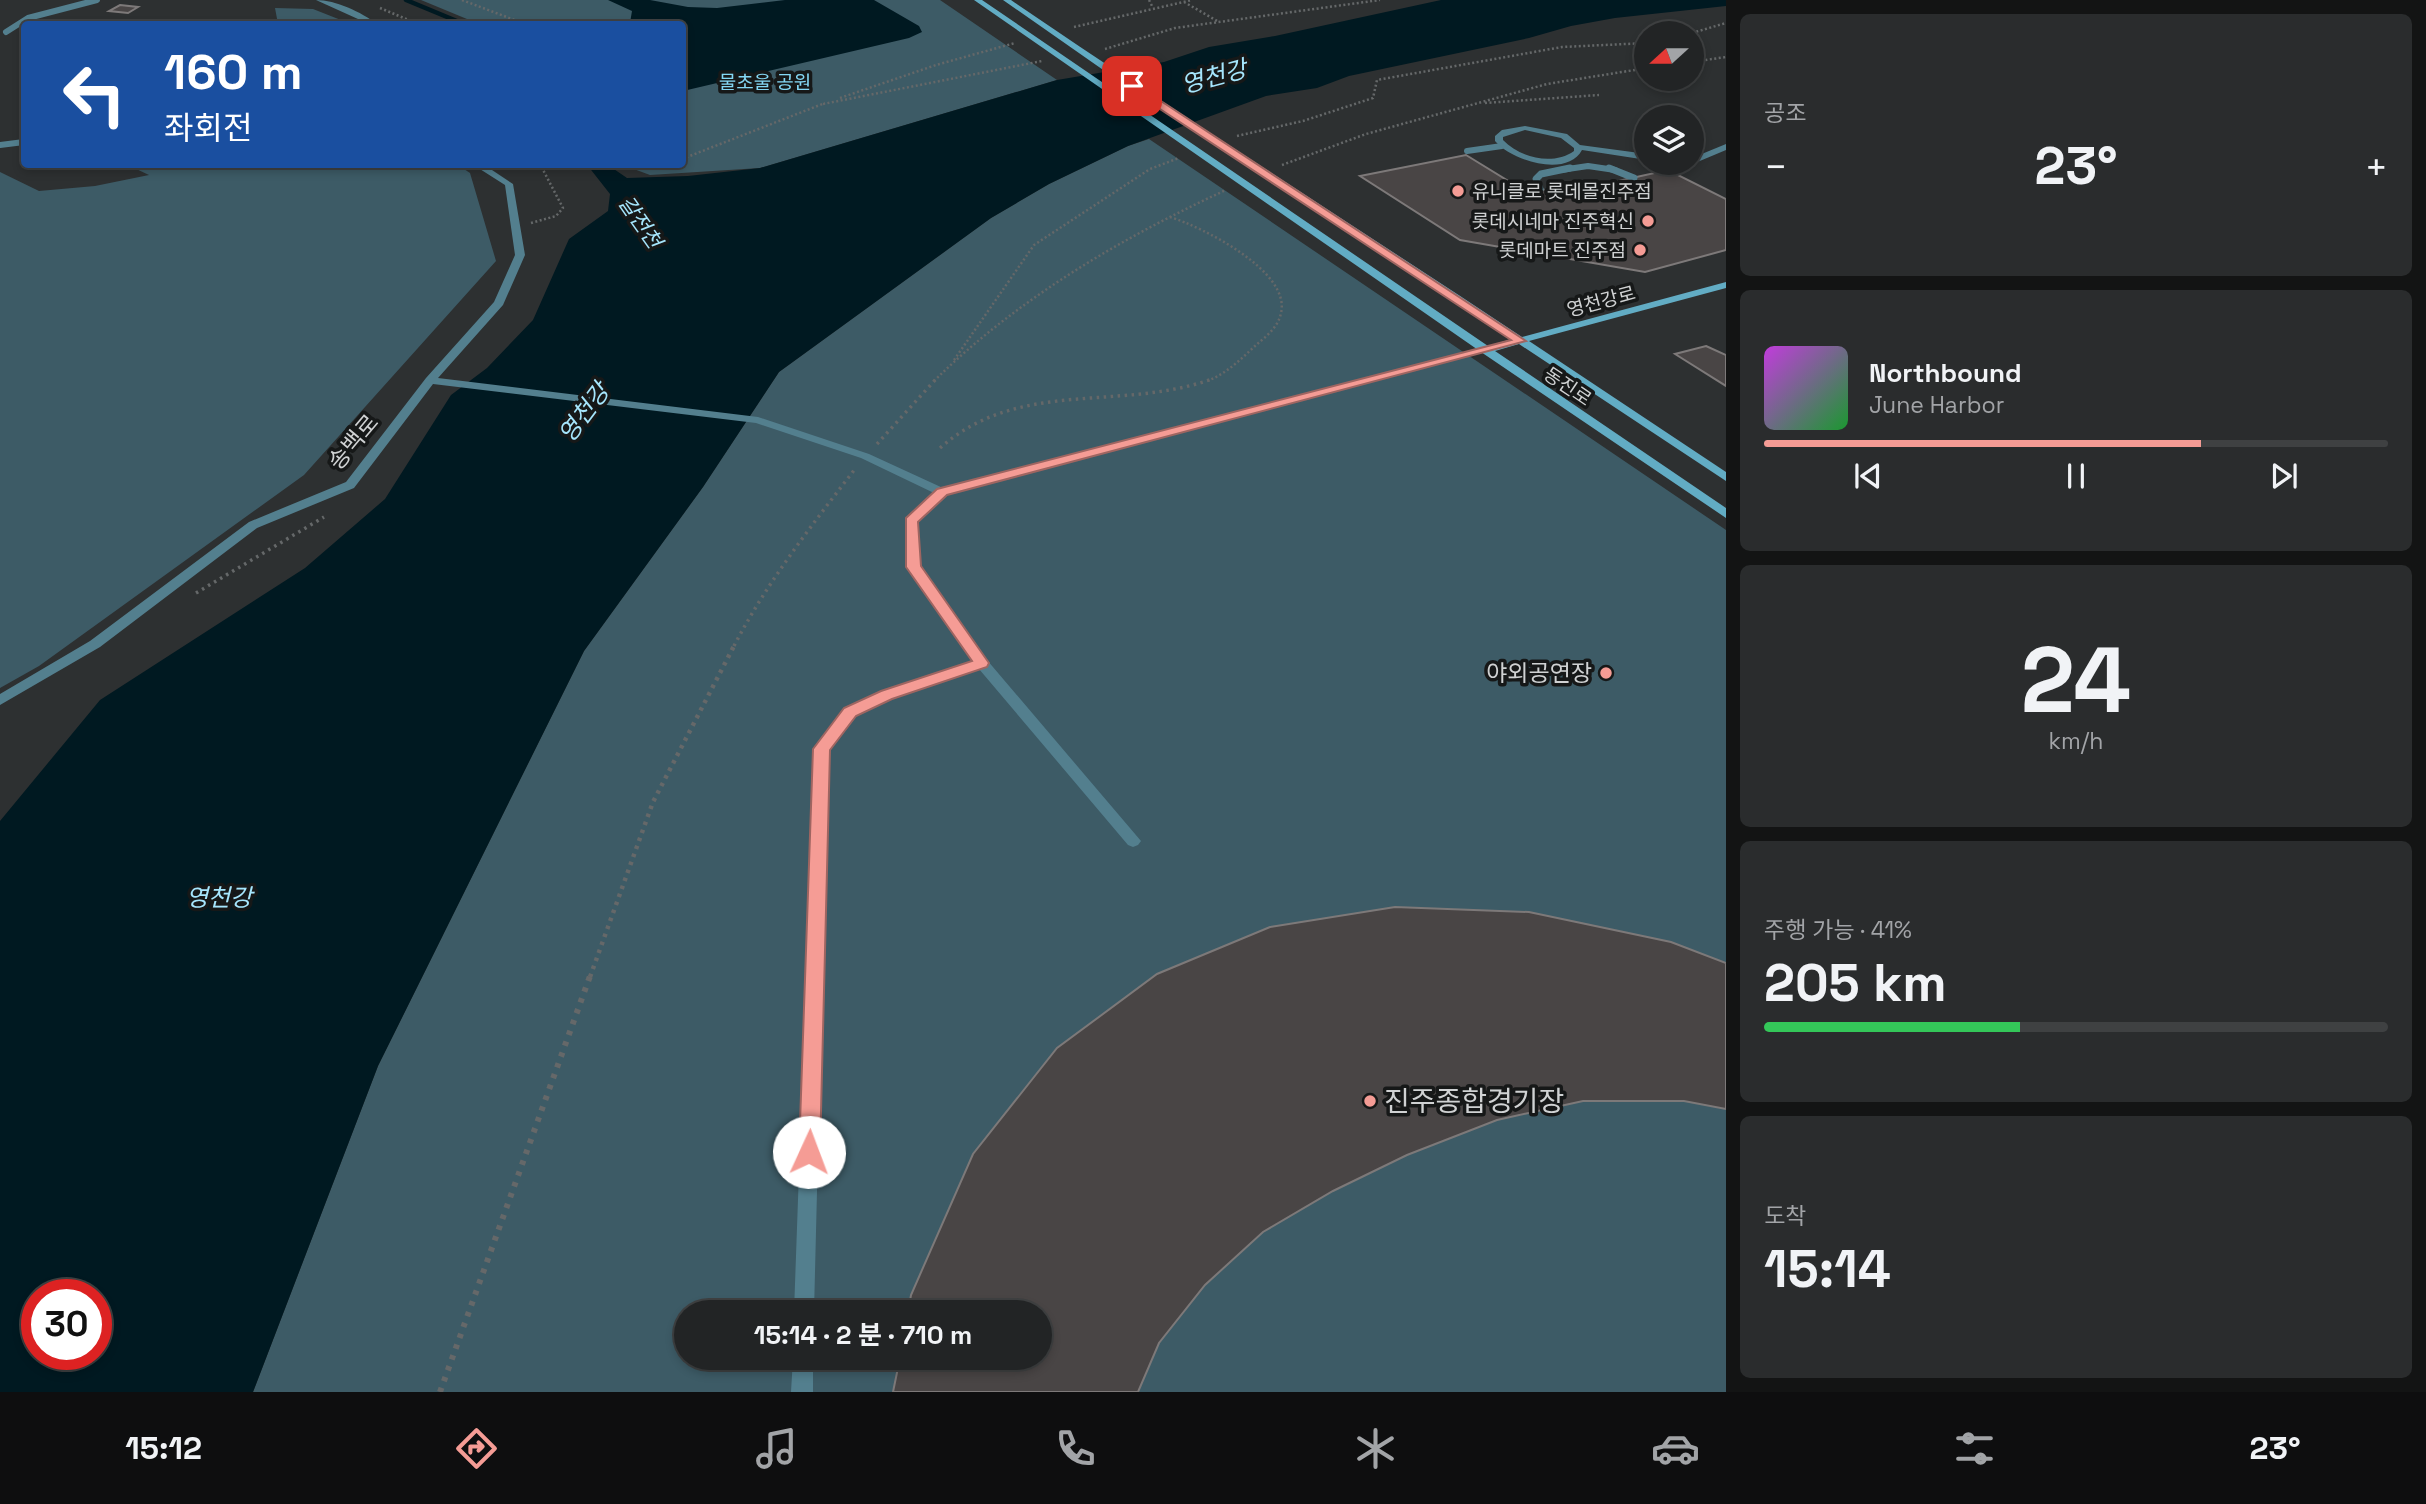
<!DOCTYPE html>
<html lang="ko">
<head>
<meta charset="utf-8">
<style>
	body { margin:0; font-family:"Space Grotesk","Noto Sans KR",sans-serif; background:#2a2c2d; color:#f1f3f6; height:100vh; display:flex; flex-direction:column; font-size:26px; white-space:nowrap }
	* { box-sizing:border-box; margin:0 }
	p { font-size:23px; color:#a2a4a7 }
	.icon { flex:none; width:38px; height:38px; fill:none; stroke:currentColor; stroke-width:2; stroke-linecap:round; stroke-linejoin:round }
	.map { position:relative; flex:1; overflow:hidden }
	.drawer { display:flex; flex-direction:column; gap:14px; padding:14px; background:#131414; width:700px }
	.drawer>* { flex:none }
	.hud { position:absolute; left:21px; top:21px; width:665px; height:147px; border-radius:7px; box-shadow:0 4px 10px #0003,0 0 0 2px #3f4142; background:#1a4fa0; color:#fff; overflow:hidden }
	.needle { width:46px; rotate:249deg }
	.buttons { position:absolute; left:1634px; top:21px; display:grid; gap:14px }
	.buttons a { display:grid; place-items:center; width:70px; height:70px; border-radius:50%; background:#222425; box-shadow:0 4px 10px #0003,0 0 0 2px #3f4142; font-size:35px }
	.speed { position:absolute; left:21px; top:1279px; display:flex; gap:14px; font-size:35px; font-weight:700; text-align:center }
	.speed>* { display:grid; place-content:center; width:91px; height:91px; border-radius:50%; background:#222425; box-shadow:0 4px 10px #0003,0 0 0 2px #3f4142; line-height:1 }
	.speed .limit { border:10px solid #d22; background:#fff; color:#111 }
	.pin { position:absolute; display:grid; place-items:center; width:60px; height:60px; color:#fff; margin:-30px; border-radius:14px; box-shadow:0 4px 10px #0006 }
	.me { position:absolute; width:77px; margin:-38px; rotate:2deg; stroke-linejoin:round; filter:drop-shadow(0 0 5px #0008) }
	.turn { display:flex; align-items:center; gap:24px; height:147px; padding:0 28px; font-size:32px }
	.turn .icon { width:91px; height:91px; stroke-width:2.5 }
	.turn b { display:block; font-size:49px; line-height:60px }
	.big { font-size:52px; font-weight:700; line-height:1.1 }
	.drawer .widget { flex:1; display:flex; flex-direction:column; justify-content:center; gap:10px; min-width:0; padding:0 24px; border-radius:10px; background:#2a2c2d }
	.drawer .dial { align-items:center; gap:0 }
	.dial b { font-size:91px; line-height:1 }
	.song { display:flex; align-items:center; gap:21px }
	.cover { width:84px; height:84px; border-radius:10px; background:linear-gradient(135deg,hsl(290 70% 55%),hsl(130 70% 35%)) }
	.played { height:7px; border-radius:4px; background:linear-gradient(90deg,#f59c95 70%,#3f4142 70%) }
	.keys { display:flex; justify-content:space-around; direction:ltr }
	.heat { display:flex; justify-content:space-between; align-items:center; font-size:38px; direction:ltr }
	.charge { height:10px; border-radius:5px; background:linear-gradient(90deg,#34c759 41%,#3f4142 0) }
	.trip { position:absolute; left:674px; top:1300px; width:378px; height:70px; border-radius:35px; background:#222425; box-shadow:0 4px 10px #0003,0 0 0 2px #3f4142; font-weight:700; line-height:70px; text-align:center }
	.dock { display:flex; height:112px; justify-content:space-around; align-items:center; background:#0e0e0f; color:#a2a4a7 }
	.dock .icon { width:49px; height:49px }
	.dock .on { color:#f59c95 }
	.dock b { font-size:32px; color:#f1f3f6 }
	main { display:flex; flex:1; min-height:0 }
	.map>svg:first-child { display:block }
	.green { fill:#3d5b66; fill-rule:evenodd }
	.water { fill:#001921; fill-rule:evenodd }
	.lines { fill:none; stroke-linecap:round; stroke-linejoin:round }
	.stream { stroke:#001921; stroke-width:4.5 }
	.building { fill:#494545; stroke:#7d7979; stroke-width:2 }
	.path-far3 { stroke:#656869; stroke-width:2.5; stroke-dasharray:2 2.5; stroke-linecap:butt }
	.path-far2 { stroke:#656869; stroke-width:3.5; stroke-dasharray:2.5 4.5; stroke-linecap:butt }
	.path-far1 { stroke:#656869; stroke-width:4.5; stroke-dasharray:3.5 5; stroke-linecap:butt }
	.path { stroke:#656869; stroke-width:6; stroke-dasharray:4.5 7; stroke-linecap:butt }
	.lane-far1 { stroke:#537f8e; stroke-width:6 }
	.lane { stroke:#537f8e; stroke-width:7 }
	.street { fill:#537f8e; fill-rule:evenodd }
	.secondary { fill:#62acc4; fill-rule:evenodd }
	.route { fill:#f59c95; stroke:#9f6561; stroke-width:2 }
	.poi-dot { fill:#f59c95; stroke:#161818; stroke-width:2.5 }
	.labels { text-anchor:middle; stroke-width:7; stroke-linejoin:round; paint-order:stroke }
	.far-park-label { font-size:19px; fill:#84d7f4; stroke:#161818 }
	.far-poi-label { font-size:19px; fill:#d0d2d3; stroke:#161818; text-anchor:end }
	.far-street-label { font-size:19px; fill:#d0d2d3; stroke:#161818 }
	.far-water-label { font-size:21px; font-style:italic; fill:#a6e6fd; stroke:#161818 }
	.street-label { font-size:23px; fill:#d0d2d3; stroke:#161818 }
	.poi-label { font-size:23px; fill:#d0d2d3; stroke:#161818; text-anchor:end }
	.water-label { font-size:24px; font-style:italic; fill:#a6e6fd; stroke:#161818 }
	.near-poi-label { font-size:28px; fill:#d0d2d3; stroke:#161818; text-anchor:start }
</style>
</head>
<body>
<main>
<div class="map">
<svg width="1726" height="1392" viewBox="0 0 1726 1392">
	<rect width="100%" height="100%" fill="#2d3031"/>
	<path class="green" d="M421 0H940L1057 80 760 168 650 175 623 165 682 164V24H479Z
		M275 8 313 9 351 24H278Z
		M1149 139 1726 530V1392H253L378 1066 584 651 703 487 779 372 991 218 1049 184 1128 146ZM686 1312H1040V1358H686Z
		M67 165H458L470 173 496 261 304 475 39 666 0 688V172L39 191 95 186 149 175 132 167Z"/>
	<path class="water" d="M608 0H650L688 7 717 8 785 0H874L919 26 922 32 909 38 683 91 682 24H623L630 23 632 11Z
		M1441 0H1726V6L1615 18 1571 26 1529 38 1349 76 1317 88 1266 96 1128 146 1049 184 991 218 779 372 703 487 584 651 378 1066 253 1392H0V821L100 700 305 568 385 499 451 395 487 368 533 320 569 239 608 211 610 194 588 166 608 165 627 178 688 176 760 168 1057 80 1164 62 1209 47 1275 36ZM37 1295H96V1354H37Z"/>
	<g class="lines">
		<path class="stream" d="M406 0 464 24"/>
	</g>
	<path class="building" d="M120 5 138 7 128 13 109 11Z
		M1466 155 1515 185 1564 193 1668 170 1726 199V250L1645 272 1460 240 1360 176Z
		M1706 346 1726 355V386L1675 354Z
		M1395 907 1529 912 1671 942 1726 963V1109L1684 1101H1583L1497 1120 1407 1155 1333 1191 1263 1232 1205 1285 1159 1343 1138 1392H893L900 1358H1040V1312H908L911 1295 973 1154 1057 1048 1157 974 1270 927Z"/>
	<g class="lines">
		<path class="path-far3" d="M462 0 525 24
			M1149 0 1153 8
			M1184 2 1219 22
			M380 8 418 24
			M1074 27 1192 0
			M1692 33 1726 23
			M1105 49 1175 28 1380 0
			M1692 62 1726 57
			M840 98 936 65 1015 43
			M1485 103 1599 95
			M823 104 1042 61
			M1237 136 1303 121 1373 98 1377 80 1562 47 1647 43
			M682 159 825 103
			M643 164 647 167 668 164
			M1282 165 1366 134 1547 84 1647 68
			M1170 217C1202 227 1291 271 1281 313 1278 328 1265 337 1255 346 1240 360 1226 374 1207 381
			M531 223 556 216 563 208 540 164
			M954 360 1034 245 1150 169 1179 158
			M934 381C1017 299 1121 238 1226 190"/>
		<path class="path-far2" d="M877 444 936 379
			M940 448C1019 378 1120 412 1212 379
			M196 593 324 517
			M734 646C767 582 812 525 855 469"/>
		<path class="path-far1" d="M590 977 653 802 735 644"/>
		<path class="path" d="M440 1392 590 976"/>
		<path class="lane-far1" d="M6 32 28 18 97 0
			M0 145 24 142
			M1467 151 1502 146
			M1561 170 1588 166 1615 170"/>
		<path class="lane" d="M1609 168 1634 178
			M1540 189 1536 179 1541 174 1570 168"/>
		<path class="street" d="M316 0C336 0 361 12 377 24H369Z
			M1525 126 1567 134 1580 145 1647 154V160L1582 150C1567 178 1512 161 1495 141V136L1502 130ZM1525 130 1561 138 1574 148V151C1553 166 1520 158 1503 140V137Z
			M1726 144V150L1695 163H1689H1692V158Z
			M472 164H483L513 184 525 255 503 305 438 378 758 417 869 454 943 488 1481 348 1485 347 1490 350 946 495 917 522 920 567 987 660 1141 841 1138 845 1133 847 1128 845 979 669 891 698 855 716 828 750 814 1312H794L814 749 845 708 881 692 973 661 908 567 905 521 934 493 861 458 756 423 433 384 354 488 257 528 100 647 0 705V694L90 641 249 522 346 482 426 378 494 302 515 255 505 185Z
			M793 1358H813V1392H791Z"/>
		<path class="secondary" d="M974 0H982L1488 346 1512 339 1273 180 1149 102 1003 0H1011C1179 115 1352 224 1522 337L1726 282V288L1529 341 1726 472V481L1519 344 1495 351 1726 508V518L1481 352Z"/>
	</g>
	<path class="route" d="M1128 84H1135L1526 341 947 495 918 522 921 566 989 663 987 667 892 699 856 716 830 750 820 1152 817 1159 809 1162 802 1159 799 1152 813 749 844 708 881 691 972 661 906 567V518L937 489 1511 340 1128 88Z"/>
	<g class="poi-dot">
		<circle cx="1458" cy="191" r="7"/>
		<circle cx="1648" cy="221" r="7"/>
		<circle cx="1640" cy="250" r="7"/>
		<circle cx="1606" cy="673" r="7"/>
		<circle cx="1370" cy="1101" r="7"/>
	</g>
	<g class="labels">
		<g class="far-park-label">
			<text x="765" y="89">물초울 공원</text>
		</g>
		<g class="far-poi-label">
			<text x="1472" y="198" text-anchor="start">유니클로 롯데몰진주점</text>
			<text x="1634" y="228">롯데시네마 진주혁신</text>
			<text x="1626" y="257">롯데마트 진주점</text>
		</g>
		<g class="far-street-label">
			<text transform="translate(1601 301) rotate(-15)" y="7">영천강로</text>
			<text transform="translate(1568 386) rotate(34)" y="7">동진로</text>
		</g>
		<g class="far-water-label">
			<text transform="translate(640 222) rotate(55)" y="7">갈전천</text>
		</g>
		<g class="street-label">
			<text transform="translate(353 442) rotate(-50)" y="8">송백로</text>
		</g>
		<g class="poi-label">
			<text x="1592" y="681">야외공연장</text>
		</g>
		<g class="water-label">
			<text transform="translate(1214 77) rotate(-15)" y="8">영천강</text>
			<text transform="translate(584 413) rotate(-53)" y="8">영천강</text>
			<text x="219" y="906">영천강</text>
		</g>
		<g class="near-poi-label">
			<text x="1384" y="1111">진주종합경기장</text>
		</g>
	</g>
</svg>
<div class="buttons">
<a><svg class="needle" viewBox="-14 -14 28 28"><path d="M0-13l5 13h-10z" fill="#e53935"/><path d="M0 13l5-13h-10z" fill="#a2a4a7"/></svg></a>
<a><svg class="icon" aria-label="layers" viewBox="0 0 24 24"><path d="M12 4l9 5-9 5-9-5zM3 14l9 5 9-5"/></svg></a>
</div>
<div class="speed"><div class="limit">30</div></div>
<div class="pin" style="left:1132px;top:86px;background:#d93025"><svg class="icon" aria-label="arrive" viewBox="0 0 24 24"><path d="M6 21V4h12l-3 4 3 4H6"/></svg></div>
<svg class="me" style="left:809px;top:1152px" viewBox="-20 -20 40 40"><circle r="19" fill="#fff"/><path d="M0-13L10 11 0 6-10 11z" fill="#f59c95"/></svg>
<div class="trip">15:14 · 2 분 · 710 m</div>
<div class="hud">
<div class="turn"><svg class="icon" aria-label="left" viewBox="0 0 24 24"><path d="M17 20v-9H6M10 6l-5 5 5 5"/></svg><div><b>160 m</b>좌회전</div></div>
</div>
</div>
<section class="drawer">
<div class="widget"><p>공조</p>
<div class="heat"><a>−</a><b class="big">23°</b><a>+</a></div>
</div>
<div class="widget">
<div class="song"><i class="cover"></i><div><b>Northbound</b><p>June Harbor</p></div></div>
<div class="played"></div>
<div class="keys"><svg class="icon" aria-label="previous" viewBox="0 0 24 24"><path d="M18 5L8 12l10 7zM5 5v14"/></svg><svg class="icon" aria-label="pause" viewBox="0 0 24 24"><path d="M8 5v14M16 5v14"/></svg><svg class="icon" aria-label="next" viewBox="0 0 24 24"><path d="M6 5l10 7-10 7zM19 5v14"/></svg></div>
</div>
<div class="widget dial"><b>24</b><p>km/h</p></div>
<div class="widget"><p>주행 가능 · 41%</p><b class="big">205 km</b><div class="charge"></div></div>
<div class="widget"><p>도착</p><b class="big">15:14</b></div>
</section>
</main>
<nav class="dock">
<b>15:12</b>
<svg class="icon on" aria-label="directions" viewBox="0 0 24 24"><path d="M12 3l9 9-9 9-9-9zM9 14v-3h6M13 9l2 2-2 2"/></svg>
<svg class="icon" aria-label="music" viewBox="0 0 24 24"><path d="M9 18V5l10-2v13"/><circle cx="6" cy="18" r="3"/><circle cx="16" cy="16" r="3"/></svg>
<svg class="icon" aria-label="phone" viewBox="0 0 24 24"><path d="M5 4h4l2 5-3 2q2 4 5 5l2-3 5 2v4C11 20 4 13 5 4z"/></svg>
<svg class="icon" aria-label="climate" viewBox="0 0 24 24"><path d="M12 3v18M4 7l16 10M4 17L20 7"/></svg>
<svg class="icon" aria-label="car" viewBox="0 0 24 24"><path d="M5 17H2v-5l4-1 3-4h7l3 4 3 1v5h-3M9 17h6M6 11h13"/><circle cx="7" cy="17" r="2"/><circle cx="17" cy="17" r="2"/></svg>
<svg class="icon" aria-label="filters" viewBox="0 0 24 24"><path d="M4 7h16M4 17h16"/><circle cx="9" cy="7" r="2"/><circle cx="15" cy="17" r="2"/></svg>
<b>23°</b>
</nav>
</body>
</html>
